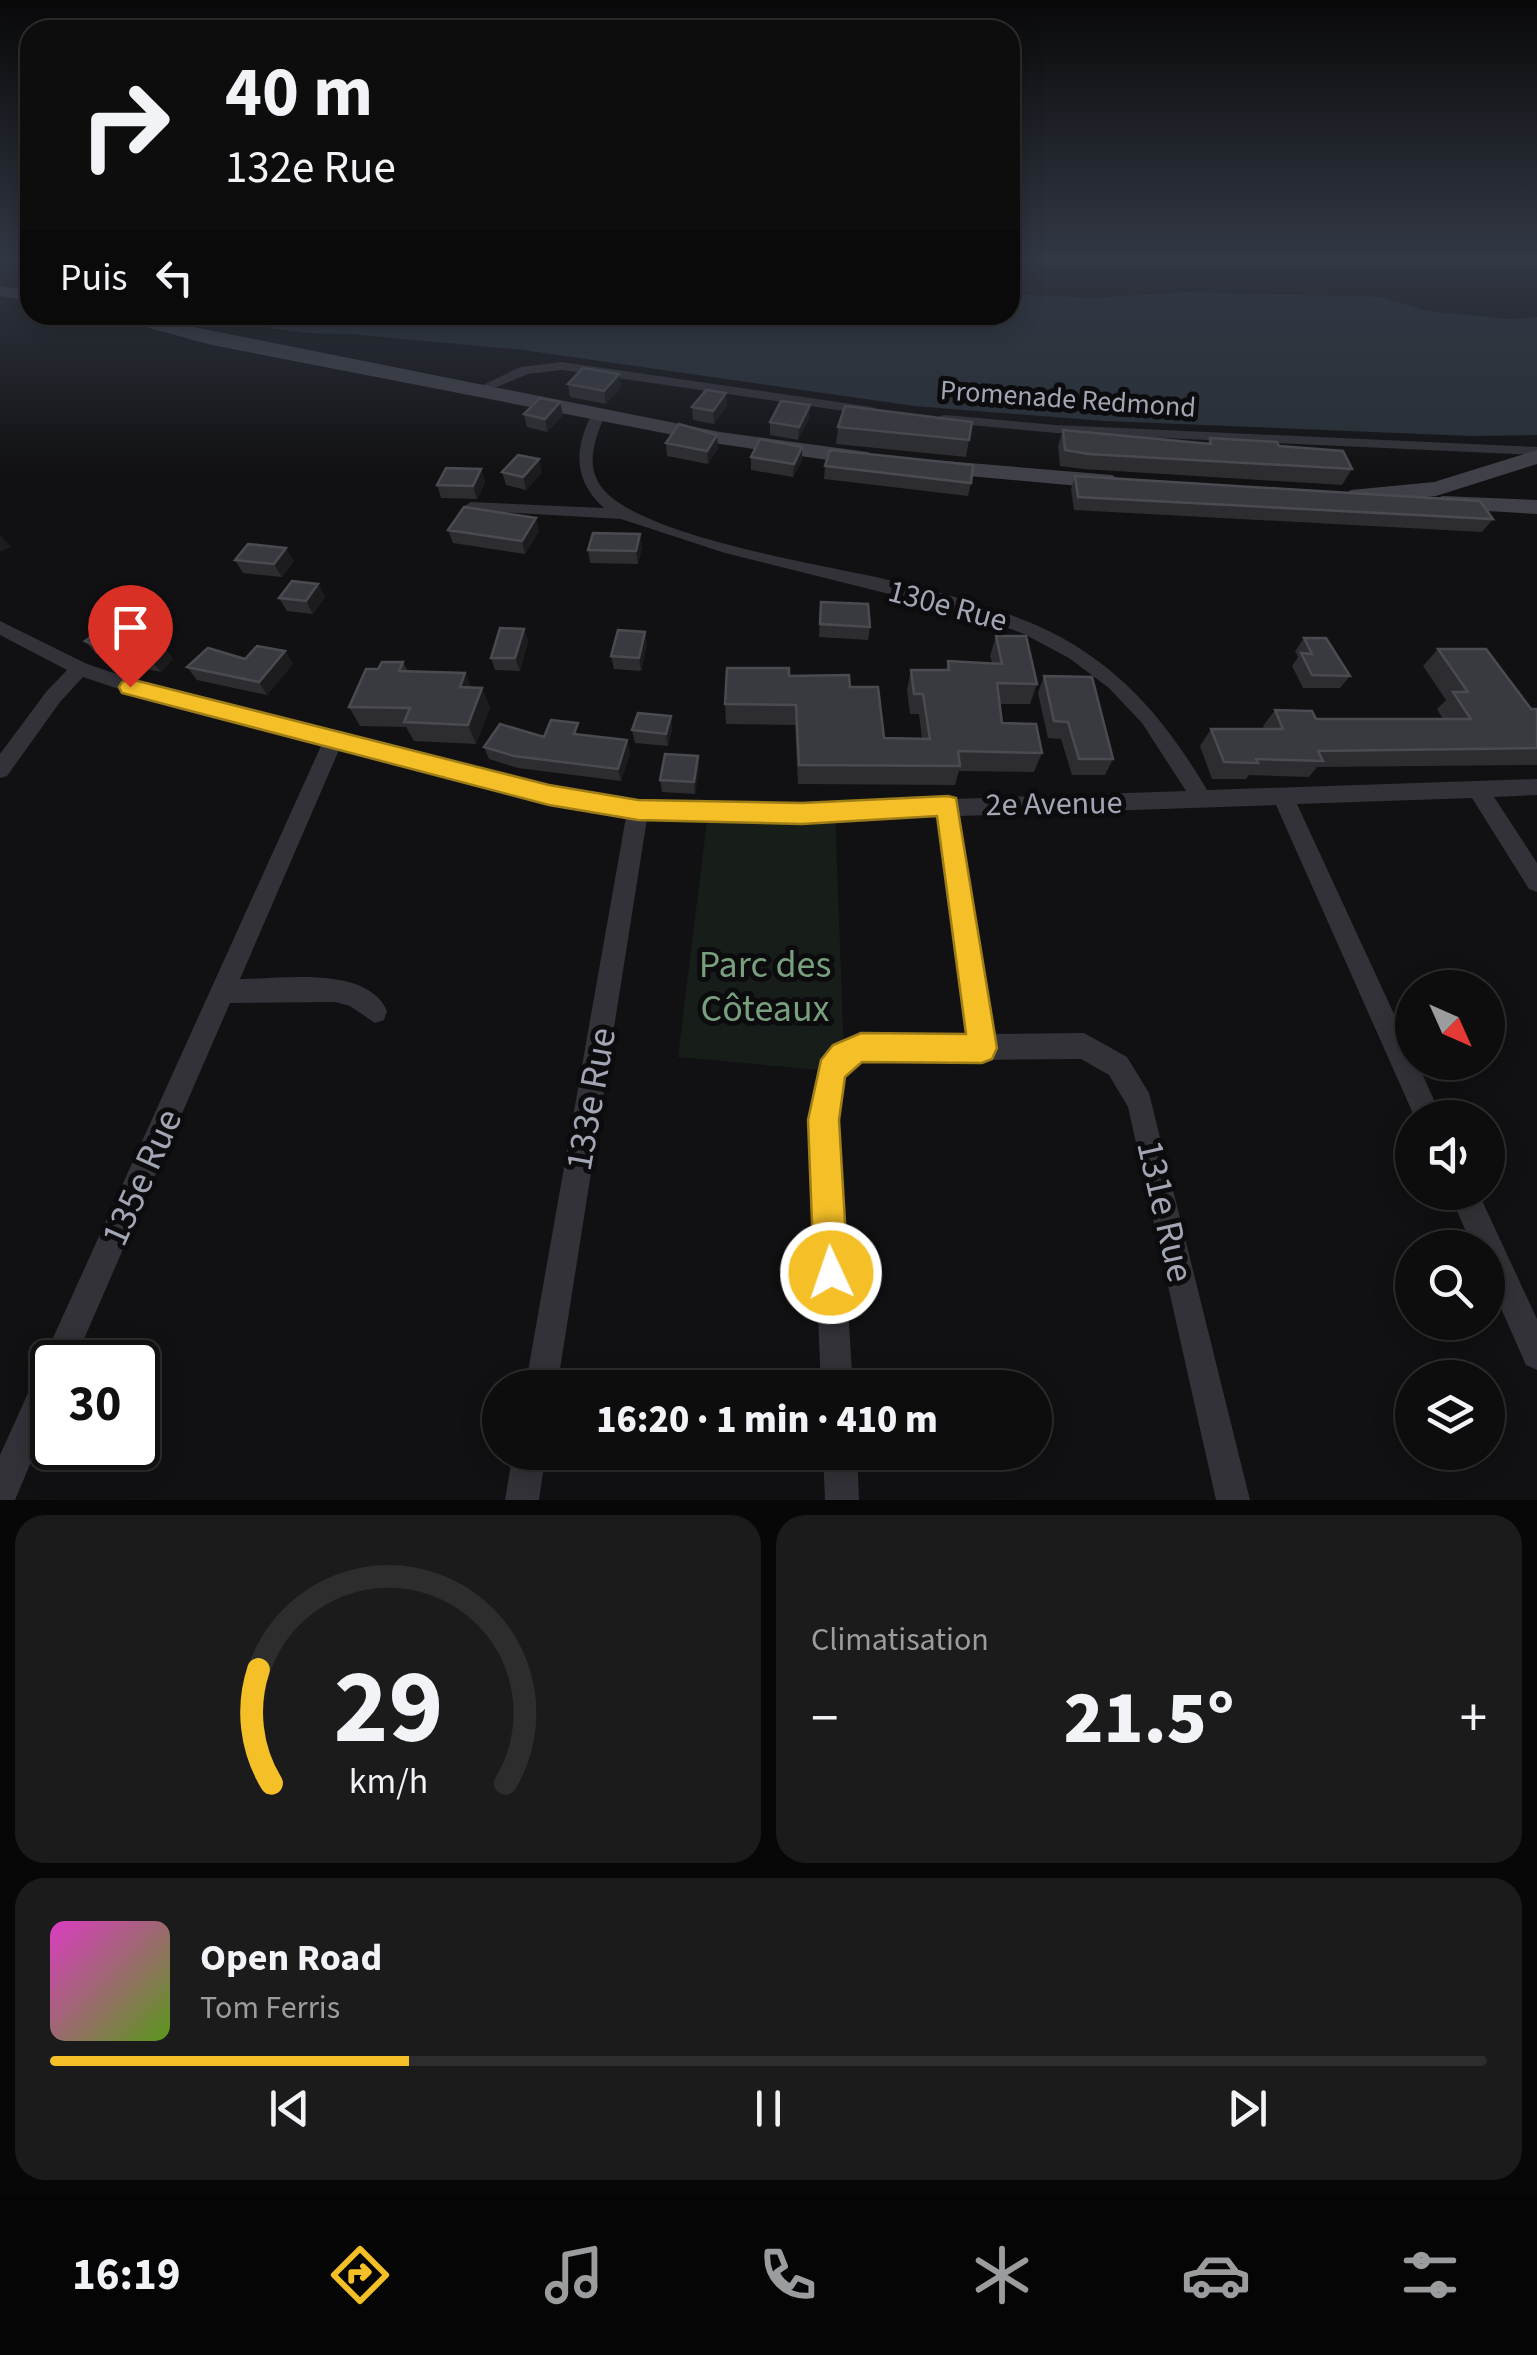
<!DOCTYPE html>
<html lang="fr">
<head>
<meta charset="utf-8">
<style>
	body { margin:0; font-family:"Source Sans 3",sans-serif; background:#1b1b1c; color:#f1f3f6; height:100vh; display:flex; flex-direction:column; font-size:38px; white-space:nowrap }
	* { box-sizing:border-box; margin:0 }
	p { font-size:32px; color:#9a9c9e }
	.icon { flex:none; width:55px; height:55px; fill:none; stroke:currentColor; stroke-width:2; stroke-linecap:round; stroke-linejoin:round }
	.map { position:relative; height:1500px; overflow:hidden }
	.drawer { display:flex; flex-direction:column; gap:15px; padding:15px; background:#070708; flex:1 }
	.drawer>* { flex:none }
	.hud { position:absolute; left:20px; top:20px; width:1000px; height:305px; border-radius:30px; box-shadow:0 5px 25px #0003,0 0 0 2px #2d2d2e; background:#0d0d0e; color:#f1f3f6; overflow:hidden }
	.needle { width:65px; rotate:135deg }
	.fabs { position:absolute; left:1395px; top:970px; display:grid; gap:20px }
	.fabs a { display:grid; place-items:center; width:110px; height:110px; border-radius:50%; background:#0d0d0e; box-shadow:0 5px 25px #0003,0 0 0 2px #2d2d2e; font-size:50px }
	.speed { position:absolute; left:30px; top:1340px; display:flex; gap:20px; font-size:50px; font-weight:700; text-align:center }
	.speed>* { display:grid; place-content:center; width:130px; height:130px; border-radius:50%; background:#0d0d0e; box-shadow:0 5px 25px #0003,0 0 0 2px #2d2d2e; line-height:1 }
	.speed .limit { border:5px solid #111; border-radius:15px; background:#fff; color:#111 }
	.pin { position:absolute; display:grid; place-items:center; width:85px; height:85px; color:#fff; margin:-102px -42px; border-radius:50% 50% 50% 0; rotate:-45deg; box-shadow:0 0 10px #0007 }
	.pin .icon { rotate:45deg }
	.me { position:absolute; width:110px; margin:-55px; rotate:357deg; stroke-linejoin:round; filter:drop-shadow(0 0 8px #0008) }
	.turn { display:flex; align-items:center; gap:35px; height:210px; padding:0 40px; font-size:45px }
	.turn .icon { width:130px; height:130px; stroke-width:2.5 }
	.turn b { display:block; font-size:70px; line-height:85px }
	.then { display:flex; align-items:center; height:95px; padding:0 40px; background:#0003; gap:20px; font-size:38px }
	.big { font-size:75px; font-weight:800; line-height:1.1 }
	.drawer .tile { flex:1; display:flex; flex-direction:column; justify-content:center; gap:15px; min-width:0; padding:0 35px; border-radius:30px; background:#1b1b1c }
	.drawer .dial { align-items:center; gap:0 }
	.dial svg { height:260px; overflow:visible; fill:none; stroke:#2d2d2e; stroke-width:7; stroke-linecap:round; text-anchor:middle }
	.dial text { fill:#f1f3f6; stroke:none }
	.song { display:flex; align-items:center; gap:30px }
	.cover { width:120px; height:120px; border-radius:15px; background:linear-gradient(135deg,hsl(310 70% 55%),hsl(90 70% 35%)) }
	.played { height:10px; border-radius:5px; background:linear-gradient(90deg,#f5c027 25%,#2d2d2e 25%) }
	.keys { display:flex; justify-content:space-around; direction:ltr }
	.heat { display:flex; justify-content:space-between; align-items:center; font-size:55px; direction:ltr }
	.drawer .tiles { flex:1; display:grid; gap:15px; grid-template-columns:1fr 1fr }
	.tile:last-child { grid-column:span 2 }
	.trip { position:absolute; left:482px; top:1370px; width:570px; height:100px; border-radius:50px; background:#0d0d0e; box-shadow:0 5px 25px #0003,0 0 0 2px #2d2d2e; font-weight:800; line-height:100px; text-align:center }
	.tab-bar { display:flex; height:160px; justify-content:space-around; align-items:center; background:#050506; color:#9a9c9e }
	.tab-bar .icon { width:70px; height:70px }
	.tab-bar .current { color:#f5c027 }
	.tab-bar b { font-size:45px; color:#f1f3f6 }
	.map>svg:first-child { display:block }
	.green { fill:#171d19 }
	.water { fill:#272f36 }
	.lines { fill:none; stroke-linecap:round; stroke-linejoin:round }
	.street { fill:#323238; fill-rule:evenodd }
	.secondary { fill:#404148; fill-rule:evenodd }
	.wall { fill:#2d2d31 }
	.shaded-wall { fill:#1c1c1f }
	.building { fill:#393a3f; stroke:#4a4b51; stroke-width:2.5 }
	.route { fill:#f5c027; stroke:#9f7d19; stroke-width:2.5 }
	.labels { text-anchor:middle; stroke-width:10; stroke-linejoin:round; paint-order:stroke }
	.far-street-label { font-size:28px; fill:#a2a6b4; stroke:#0c0c0e }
	.street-label { font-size:32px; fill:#a2a6b4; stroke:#0c0c0e }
	.near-park-label { font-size:38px; fill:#789f7e; stroke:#0c0c0e }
	.near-street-label { font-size:38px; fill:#a2a6b4; stroke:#0c0c0e }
</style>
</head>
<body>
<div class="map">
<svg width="1537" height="1500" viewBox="0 0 1537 1500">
	<rect width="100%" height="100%" fill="#111113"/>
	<path class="green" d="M835 812 844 1056 832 1071 678 1057 708 813Z"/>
	<path class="water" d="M1187 292 1381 297 1427 311 1511 319 1537 317V435L1470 436 1105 421 914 406 523 350 350 334 306 333 271 328 235 315H1010V294L1094 298Z"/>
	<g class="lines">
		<path class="street" d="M562 362 872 407 879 411 872 415 562 370 528 374 482 393 475 389 520 367Z
			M599 409 606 413C596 436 585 462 600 485 632 535 823 565 884 579 935 591 987 604 1036 625 1115 660 1164 717 1207 790L1537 779V795L1494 797 1537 863V892L1529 889 1472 798 1297 804 1412 1053V1062H1417L1442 1118H1415L1276 805 960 816 993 1034 1084 1033 1127 1057 1149 1093 1250 1500H1216L1128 1107 1109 1075 1081 1059 862 1061C839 1072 840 1097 836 1120L853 1388H821L810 1120 823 1062 835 1047 861 1035 967 1034 939 817 802 822 647 819 557 1388H525L626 817 549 804 339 750 240 979C281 979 368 965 387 1011L384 1020 375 1023 350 1006 335 1002 230 1003 74 1362H52V1412L15 1500H0V1455L321 746 178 709 83 677 60 702 7 776 0 778V754L46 692 67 670 0 635V621L87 664 180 695 549 786 638 801 802 804 1186 791 1142 723 1109 688 1069 658 1024 634 977 616 725 553 621 519 466 510 463 507 471 502 604 508C572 479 574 447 594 410Z
			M945 415 1056 425 1537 447V455L1056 433 940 422V416Z
			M1449 1192H1478L1537 1319V1370L1526 1365 1488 1279V1248H1473Z
			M513 1452H546L539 1500H505Z
			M823 1452H857L859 1500H825Z"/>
		<path class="secondary" d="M0 286 30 291V301L0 296Z
			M101 315H133L720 432 868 452 879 459 868 466 720 444 212 345Z
			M1537 450V464L1436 496 1351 504 1340 497 1351 490 1434 482Z
			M933 460 1112 475 1123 482 1112 489 925 472 922 467 925 462Z
			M1442 496 1537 500V514L1434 508 1430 503Z"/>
	</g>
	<path class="wall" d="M1492 261H1523L1520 265Z
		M619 374 621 387 606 404 570 397 568 384Z
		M727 406 714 424 693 420 692 407Z
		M524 414 563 415 547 432 527 427Z
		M809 418 798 440 770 435V422Z
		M838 427 969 440 966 457 836 444Z
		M1063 430 1207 444 1210 438 1279 446 1352 469 1342 485 1083 469 1060 466 1058 446Z
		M666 443 718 448 708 464 667 456Z
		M802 447V460L793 477 751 470V457Z
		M825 466 971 483 968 496 824 479Z
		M481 469 485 482 477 499 441 498 437 485Z
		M502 472H542L526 490 506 485Z
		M1075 476 1493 519 1482 532 1074 510 1071 489Z
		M448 530 539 531 525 554 453 543Z
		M642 547 638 564 590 563 588 550Z
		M235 560 294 561 282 577 243 573Z
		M318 584 325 597 313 614 287 611 279 598Z
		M821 602 870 627 868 640 819 637Z
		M524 629 528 641 520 671 495 670 491 658Z
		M996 636 1037 684 1030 704H999L1002 723 1042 753 1034 772 959 771 955 785 798 784 795 725 726 724 725 704 789 676 850 687 884 738 922 739 919 714H910L907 690 911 670H946L948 661 992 663 990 656Z
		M1304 638 1350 676 1340 688H1303L1292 666 1298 657 1295 651Z
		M85 641 163 646 173 659 161 672 117 663 96 654Z
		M647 644 641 671 614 669 611 656Z
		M1438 649 1531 709H1537V765L1317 767 1309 777 1249 775 1246 779H1212L1200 746 1211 729H1264L1263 726 1275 710 1316 719H1443L1437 709 1446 700 1423 666Z
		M285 651 293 664 267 695 197 680 187 667Z
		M403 662 408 672 465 673 471 687 490 707 476 744 414 741 406 727 360 726 349 707 378 669Z
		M1044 676 1113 759 1105 775H1072L1061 739 1048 738 1038 693Z
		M671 716 672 729 668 746 635 743 632 730Z
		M581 735 627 740 630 753 621 781 518 768 489 759 484 747 544 737Z
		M698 756 699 768 695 794 662 792 660 780Z"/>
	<path class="shaded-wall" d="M619 374 621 387 606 404 604 391Z
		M726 393 727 406 714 424 713 411Z
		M560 402 563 415 547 432 545 419Z
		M810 405 809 418 798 440 799 427Z
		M717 435 718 448 708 464 707 451Z
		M802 447V460L793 477 794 464Z
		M539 459 542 472 526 490 523 477Z
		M481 469 485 482 477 499 473 486Z
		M536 518 539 531 525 554 522 541Z
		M640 534 642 547 638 564 636 551Z
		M0 535 11 547 0 552Z
		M286 548 294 561 282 577 274 564Z
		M318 584 325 597 313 614 306 601Z
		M524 629 528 641 520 671 515 658Z
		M645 632 647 644 641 671 639 658Z
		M163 646 173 659 161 672 150 659Z
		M285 651 293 664 267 695 259 682Z
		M465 673 473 692 460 687Z
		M482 688 490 707 476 744 468 725Z
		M671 716 672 729 668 746 666 734Z
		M627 740 630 753 621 781 618 769Z
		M698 756 699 768 695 794 694 782Z"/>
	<path class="building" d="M583 368 619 374 604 391 568 384Z
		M706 390 726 393 713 411 692 407Z
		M540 398 560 402 545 419 524 414Z
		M781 401 810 405 799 427 770 422Z
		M845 406 972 422 969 440 838 427Z
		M679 424 717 435 707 451 666 443Z
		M1063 430 1211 444 1210 438 1277 442 1279 446 1343 451 1352 469 1088 454 1065 450Z
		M760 439 802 447 794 464 751 457Z
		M830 450 973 465 971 483 825 466Z
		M518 455 539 459 523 477 502 472Z
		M446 468 481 469 473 486 437 485Z
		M1075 476 1480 501 1493 519 1078 497Z
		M464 507 536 518 522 541 448 530Z
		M593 533 640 534 636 551 588 550Z
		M248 544 286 548 274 564 235 560Z
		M292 581 318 584 306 601 279 598Z
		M821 602 868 604 870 627 820 624Z
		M111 623 163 646 150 659 106 651 85 641Z
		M500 628 524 629 515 658H491Z
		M618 630 645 632 639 658 611 656Z
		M996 636H1026L1037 684 997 683 1002 723 1036 724 1042 753 958 751 960 766 799 765 796 705 725 704 727 668H789V676L849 675 850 687H878L884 738 930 739 923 694H914L911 670H949L948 661 1002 664Z
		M1304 638H1326L1350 676 1312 675 1301 653 1312 654Z
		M257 646 285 651 259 682 187 667 208 648 245 659Z
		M1438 649H1486L1531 709H1537V748L1318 751 1323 761 1256 759 1258 763 1224 762 1211 729H1283L1275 710 1312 711 1316 719H1471L1453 692H1468Z
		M382 662H403L399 671 465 673 460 687 482 688 468 725 404 722 410 708 349 707 366 669H378Z
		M1044 676 1092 677 1113 759H1079L1068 722 1054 721Z
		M638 713 671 716 666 734 632 730Z
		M551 720 578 723 574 734 627 740 618 769 514 756 484 747 500 724 544 737Z
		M665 754 698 756 694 782 660 780Z"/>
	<linearGradient id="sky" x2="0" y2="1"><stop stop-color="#09090a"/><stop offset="0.55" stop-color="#323844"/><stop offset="1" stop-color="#323844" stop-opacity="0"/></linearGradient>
	<rect width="1537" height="471" fill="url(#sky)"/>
	<path class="route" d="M130 679 549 785 638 800 802 803 948 796 956 798 997 1048 992 1059 982 1063 862 1062 845 1077 839 1120 848 1273 843 1285 831 1290 819 1285 814 1273 808 1120 821 1060 833 1045 861 1033 966 1034 937 816 802 824 638 820 549 805 122 693 119 687 122 682Z"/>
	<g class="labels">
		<g class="far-street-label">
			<text transform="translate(1068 398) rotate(4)" y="10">Promenade Redmond</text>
		</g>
		<g class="street-label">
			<text transform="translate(948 605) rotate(15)" y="11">130e Rue</text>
			<text transform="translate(1054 803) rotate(-1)" y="11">2e Avenue</text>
		</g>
		<g class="near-park-label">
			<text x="765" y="977">Parc des<tspan x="765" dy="44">Côteaux</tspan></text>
		</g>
		<g class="near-street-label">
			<text transform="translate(590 1099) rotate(-80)" y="13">133e Rue</text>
			<text transform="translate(141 1177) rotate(-66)" y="13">135e Rue</text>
			<text transform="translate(1166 1211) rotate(77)" y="13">131e Rue</text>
		</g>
	</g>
</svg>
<div class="fabs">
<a><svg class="needle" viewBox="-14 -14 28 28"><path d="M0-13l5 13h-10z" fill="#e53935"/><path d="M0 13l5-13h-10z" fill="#9a9c9e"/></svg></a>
<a><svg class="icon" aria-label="sound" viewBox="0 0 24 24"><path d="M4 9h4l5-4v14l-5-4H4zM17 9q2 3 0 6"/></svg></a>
<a><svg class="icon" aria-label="search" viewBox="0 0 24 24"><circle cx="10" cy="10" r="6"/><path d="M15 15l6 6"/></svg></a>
<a><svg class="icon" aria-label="layers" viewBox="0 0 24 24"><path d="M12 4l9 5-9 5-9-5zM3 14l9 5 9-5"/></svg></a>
</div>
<div class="speed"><div class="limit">30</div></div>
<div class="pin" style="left:130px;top:687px;background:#d93025"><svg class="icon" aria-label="arrive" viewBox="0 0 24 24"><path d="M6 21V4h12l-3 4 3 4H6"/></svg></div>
<svg class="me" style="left:831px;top:1273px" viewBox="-20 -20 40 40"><circle r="17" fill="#f5c027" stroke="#fff" stroke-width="3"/><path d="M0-11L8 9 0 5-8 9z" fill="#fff"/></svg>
<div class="trip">16:20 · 1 min · 410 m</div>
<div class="hud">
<div class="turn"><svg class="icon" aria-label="right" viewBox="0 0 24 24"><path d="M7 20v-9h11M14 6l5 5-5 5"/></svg><div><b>40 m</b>132e Rue</div></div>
<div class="then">Puis<svg class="icon" aria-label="left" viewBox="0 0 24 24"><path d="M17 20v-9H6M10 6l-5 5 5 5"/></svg></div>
</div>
</div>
<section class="drawer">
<div class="tiles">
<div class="tile dial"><svg viewBox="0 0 100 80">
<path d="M14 69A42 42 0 1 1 86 69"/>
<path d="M14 69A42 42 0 0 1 10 34" stroke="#f5c027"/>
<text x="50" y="56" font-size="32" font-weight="700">29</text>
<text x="50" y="72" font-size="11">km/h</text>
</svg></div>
<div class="tile"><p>Climatisation</p>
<div class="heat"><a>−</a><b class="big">21.5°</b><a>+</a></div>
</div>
<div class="tile">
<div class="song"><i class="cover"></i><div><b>Open Road</b><p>Tom Ferris</p></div></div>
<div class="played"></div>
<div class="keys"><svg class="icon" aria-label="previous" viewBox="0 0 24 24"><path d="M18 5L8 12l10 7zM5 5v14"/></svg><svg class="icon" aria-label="pause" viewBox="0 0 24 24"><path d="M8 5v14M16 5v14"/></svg><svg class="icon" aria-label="next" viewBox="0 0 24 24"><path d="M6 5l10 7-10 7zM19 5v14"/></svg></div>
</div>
</div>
</section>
<nav class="tab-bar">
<b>16:19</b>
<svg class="icon current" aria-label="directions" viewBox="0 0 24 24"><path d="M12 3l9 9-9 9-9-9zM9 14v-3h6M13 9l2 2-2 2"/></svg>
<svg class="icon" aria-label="music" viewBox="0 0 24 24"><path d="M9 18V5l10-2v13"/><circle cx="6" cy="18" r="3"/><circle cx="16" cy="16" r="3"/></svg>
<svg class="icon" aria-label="phone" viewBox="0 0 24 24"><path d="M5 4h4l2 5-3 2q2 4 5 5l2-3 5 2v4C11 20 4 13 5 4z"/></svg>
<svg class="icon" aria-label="climate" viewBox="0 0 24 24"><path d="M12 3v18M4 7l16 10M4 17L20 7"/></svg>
<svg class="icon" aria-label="car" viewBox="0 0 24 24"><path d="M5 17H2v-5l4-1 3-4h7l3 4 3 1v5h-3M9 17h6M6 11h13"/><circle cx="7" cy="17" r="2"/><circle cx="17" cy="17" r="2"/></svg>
<svg class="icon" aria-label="filters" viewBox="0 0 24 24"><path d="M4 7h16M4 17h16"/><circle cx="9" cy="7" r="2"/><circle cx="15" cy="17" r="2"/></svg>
</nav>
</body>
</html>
